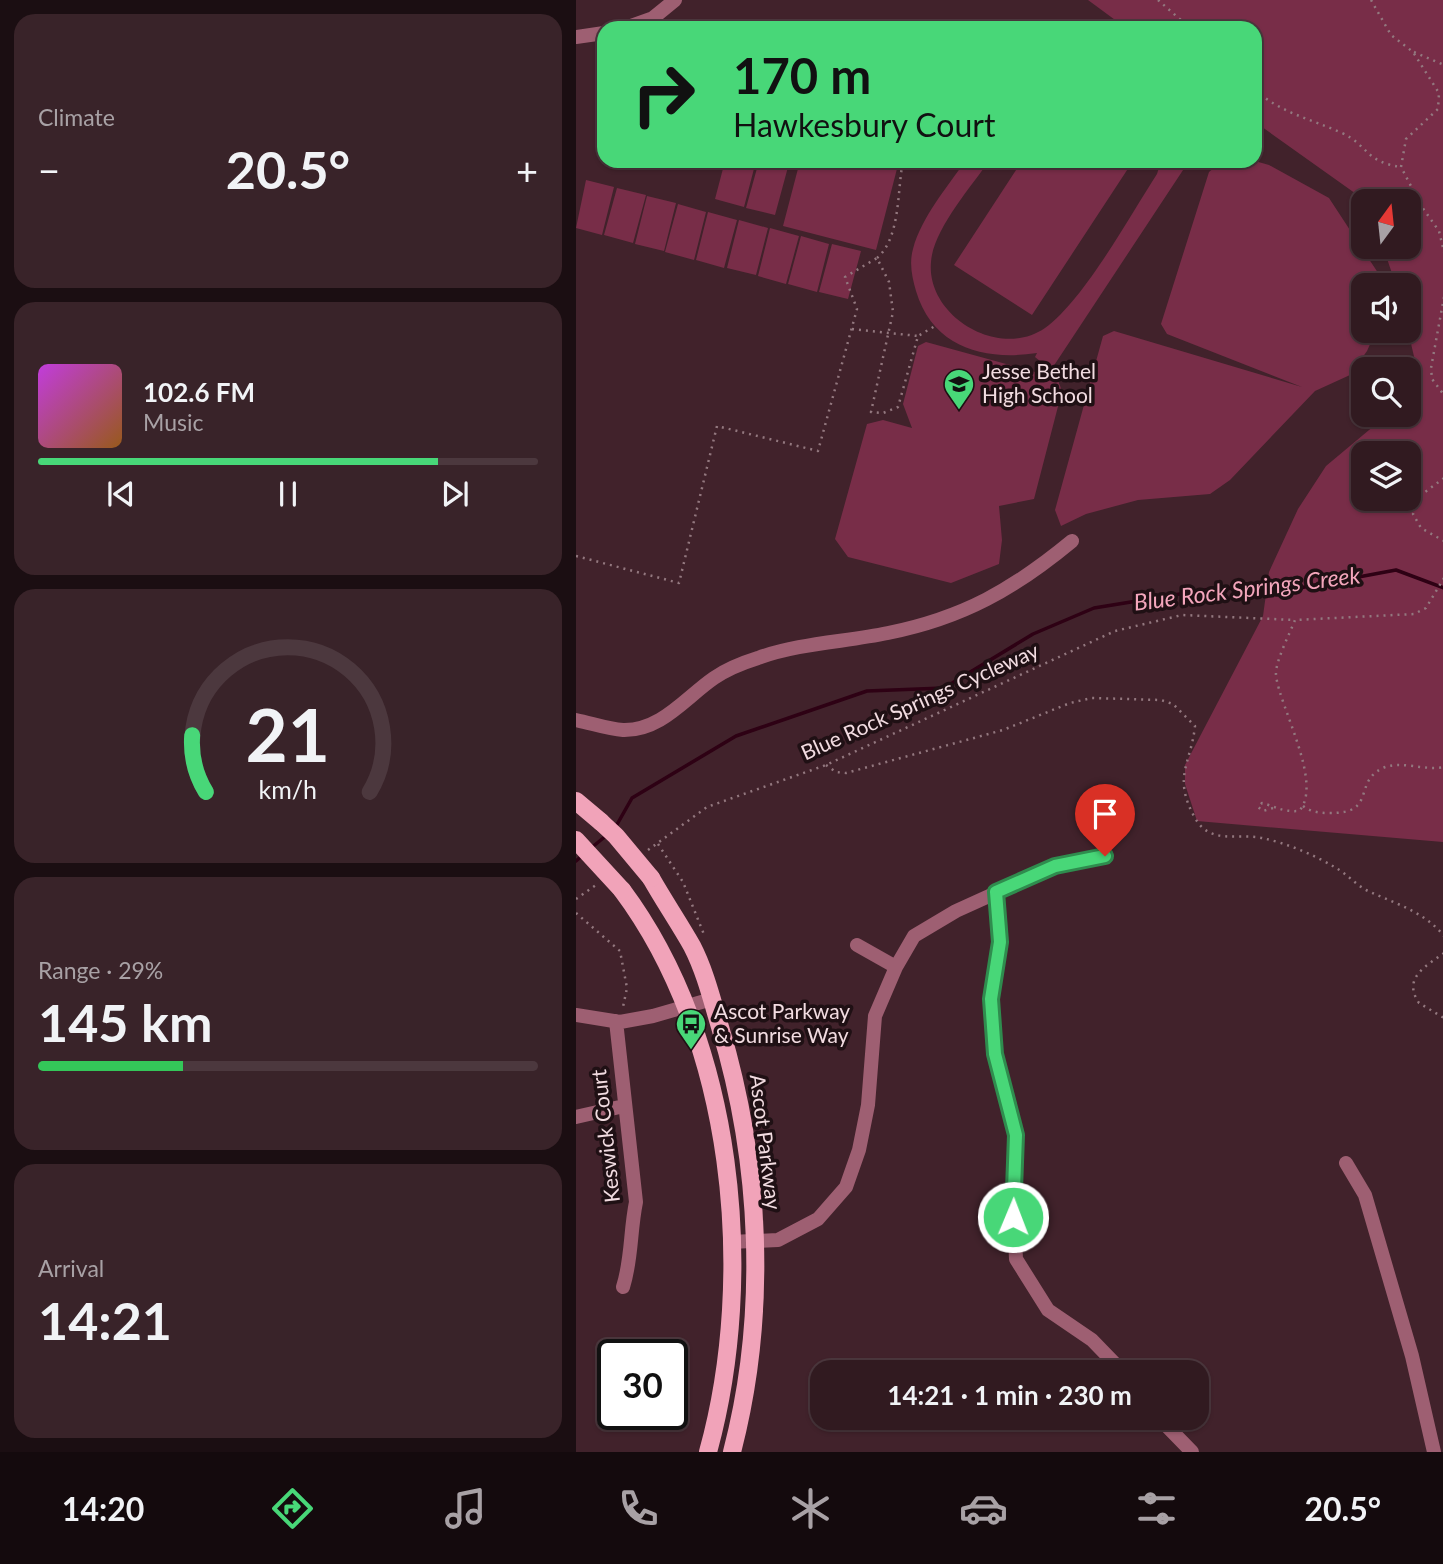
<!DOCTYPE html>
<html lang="en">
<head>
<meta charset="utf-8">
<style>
	body { margin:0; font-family:Lato,sans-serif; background:#392329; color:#f1f3f6; height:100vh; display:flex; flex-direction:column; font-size:26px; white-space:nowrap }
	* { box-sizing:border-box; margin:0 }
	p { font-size:23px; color:#a8a1a5 }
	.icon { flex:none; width:38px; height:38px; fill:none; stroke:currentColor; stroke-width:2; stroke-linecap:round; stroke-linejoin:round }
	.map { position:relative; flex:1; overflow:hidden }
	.details { display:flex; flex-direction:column; gap:14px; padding:14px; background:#1b0e12; width:576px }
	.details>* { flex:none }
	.hud { position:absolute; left:21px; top:21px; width:665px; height:147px; border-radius:21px; box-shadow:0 2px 5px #0004,0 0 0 2px #4c383e; background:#48d778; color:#111; overflow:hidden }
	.needle { width:46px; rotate:15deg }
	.fabs { position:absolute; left:775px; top:189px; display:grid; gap:14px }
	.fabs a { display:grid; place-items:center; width:70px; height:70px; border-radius:14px; background:#311a20; box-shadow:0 2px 5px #0004,0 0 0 2px #4c383e; font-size:35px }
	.speed { position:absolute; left:21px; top:1339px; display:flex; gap:14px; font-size:35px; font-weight:700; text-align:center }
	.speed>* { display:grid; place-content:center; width:91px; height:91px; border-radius:50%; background:#311a20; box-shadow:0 2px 5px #0004,0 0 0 2px #4c383e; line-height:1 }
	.speed .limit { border:4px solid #111; border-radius:10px; background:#fff; color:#111 }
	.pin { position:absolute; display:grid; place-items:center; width:60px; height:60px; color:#fff; margin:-72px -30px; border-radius:50% 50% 50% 0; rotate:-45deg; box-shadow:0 0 7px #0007 }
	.pin .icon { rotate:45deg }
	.me { position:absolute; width:77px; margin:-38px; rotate:1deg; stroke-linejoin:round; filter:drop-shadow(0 0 5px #0008) }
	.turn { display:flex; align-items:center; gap:24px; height:147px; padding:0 21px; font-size:32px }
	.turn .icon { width:91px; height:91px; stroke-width:2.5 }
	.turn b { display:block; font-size:49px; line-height:60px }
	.big { font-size:52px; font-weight:700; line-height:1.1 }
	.details .widget { flex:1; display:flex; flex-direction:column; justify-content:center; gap:10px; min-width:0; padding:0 24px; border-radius:21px; background:#392329 }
	.details .dial { align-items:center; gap:0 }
	.dial svg { height:182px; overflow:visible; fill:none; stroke:#4c383e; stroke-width:7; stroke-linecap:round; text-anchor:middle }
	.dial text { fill:#f1f3f6; stroke:none }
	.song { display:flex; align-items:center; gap:21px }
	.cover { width:84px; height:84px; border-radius:10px; background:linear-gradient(135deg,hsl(290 70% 55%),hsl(30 70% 35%)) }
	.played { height:7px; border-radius:4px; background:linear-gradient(90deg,#48d778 80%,#4c383e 80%) }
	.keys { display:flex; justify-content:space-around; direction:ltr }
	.heat { display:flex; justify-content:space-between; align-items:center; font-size:38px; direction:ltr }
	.charge { height:10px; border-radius:5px; background:linear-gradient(90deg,#34c759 29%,#4c383e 0) }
	.trip { position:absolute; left:234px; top:1360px; width:399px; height:70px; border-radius:21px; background:#311a20; box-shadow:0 2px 5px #0004,0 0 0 2px #4c383e; font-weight:700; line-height:70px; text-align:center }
	.tabs { display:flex; height:112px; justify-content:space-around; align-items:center; background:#140a0d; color:#a8a1a5 }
	.tabs .icon { width:49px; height:49px }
	.tabs .on { color:#48d778 }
	.tabs b { font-size:32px; color:#f1f3f6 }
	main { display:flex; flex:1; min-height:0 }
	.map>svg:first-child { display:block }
	.green { fill:#782d48; fill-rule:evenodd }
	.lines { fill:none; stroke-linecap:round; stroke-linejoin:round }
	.stream { stroke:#2e0114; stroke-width:3.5 }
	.path { stroke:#93787f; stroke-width:2.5; stroke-dasharray:2 5; stroke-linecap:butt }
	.minor { stroke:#9e5f72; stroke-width:14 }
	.major { stroke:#f1a3b9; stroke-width:18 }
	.major-bridge { stroke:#f1a3b9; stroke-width:18 }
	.route-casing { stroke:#2f8c4e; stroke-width:18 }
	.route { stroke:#48d778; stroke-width:12 }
	.labels { text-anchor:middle; stroke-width:7; stroke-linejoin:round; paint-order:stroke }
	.poi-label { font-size:21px; fill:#f2dce1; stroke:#1f1014; text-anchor:start }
	.street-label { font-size:21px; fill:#f2dce1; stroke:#1f1014 }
	.water-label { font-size:23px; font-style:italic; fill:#f4a6bc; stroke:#1f1014 }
</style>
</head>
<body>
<main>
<section class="details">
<div class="widget"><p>Climate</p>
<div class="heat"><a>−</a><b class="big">20.5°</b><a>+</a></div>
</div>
<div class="widget">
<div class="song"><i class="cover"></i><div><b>102.6 FM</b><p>Music</p></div></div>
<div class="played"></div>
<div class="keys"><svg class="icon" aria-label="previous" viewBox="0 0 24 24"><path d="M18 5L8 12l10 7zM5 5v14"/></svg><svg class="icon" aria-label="pause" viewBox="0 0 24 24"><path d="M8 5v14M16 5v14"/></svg><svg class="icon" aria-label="next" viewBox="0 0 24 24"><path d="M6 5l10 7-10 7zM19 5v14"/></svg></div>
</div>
<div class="widget dial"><svg viewBox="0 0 100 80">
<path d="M14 69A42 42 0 1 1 86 69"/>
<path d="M14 69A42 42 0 0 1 8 44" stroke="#48d778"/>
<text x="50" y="56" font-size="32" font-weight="700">21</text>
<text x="50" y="72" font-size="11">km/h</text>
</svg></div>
<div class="widget"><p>Range · 29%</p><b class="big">145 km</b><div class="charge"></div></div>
<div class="widget"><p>Arrival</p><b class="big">14:21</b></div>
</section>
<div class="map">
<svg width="868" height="1452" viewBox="0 0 868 1452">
	<rect width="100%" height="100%" fill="#41222b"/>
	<path class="green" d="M512 0H867V842L621 821 609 784V765L687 616 693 572 722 509 750 466 811 415H833V397L845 386 832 331 833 285H820L807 247H833V201H790L679 122V28H550ZM788 453H833V499H788Z
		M149 161H180L168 207 139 199Z
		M183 161 212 167 199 215 170 208Z
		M224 161H323L300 250 207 226Z
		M389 161H413C395 187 357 230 355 262 350 316 423 360 469 328 508 300 553 217 581 174L585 161H613L475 370 459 357 461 353C409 361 357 348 340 291 336 277 333 263 337 249 346 216 371 188 389 161Z
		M446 161H557L456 315 378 265Z
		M646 161H679L693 165 753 198 808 282V285H788V331H800L791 351 774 375 739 391 654 480 634 494 562 500 510 514 485 526 479 510 527 336 538 331 726 387 591 334 585 324 633 172Z
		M10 180 38 187 26 235 0 228Z
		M41 188 70 195 57 243 28 235Z
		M71 196 100 203 88 251 59 244Z
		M102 204 130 212 118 260 89 252Z
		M132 212 161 220 148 268 120 260Z
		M163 220 192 228 180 275 151 268Z
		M194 228 223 236 210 284 182 276Z
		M225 236 253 244 241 292 212 284Z
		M256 244 285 251 272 299 243 292Z
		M350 342 481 378 486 391 458 499 423 506 426 540 423 564 375 583 272 557 259 539 291 424 307 420 336 428 327 404 342 346Z"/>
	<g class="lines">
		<path class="stream" d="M39 828 56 798 160 736 291 691 368 688 457 634 518 608 641 588 718 589 820 570 868 588
			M15 848 31 835
			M0 861 7 855"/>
		<path class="path" d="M582 0 614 28
			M795 0 815 35 837 52 863 93 862 109 830 139 825 167 846 207 863 231 868 252
			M838 52 868 65
			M679 90C705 113 735 119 766 133 792 145 789 162 825 167
			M301 258C325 237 321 190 327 161
			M868 297 855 368 856 379 868 395
			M276 329 342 336
			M868 478 841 498 837 514 845 528 868 541
			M0 556 103 583 141 426 242 451 281 309 269 277 301 258 313 282 317 312 295 412 307 413 322 407 342 336 359 326
			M250 765 260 772 270 773 427 730 494 703 516 698 585 700 597 704 619 726C615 764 596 777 619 818 634 845 661 833 686 838 710 843 739 855 760 868 771 874 779 884 790 890 817 903 848 911 868 936
			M727 806C735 812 744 813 753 813 802 814 776 782 807 768 824 760 848 771 868 767
			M697 808 687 811 682 807 686 803C701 807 706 812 723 811 748 784 703 706 700 675 699 662 714 633 719 620L838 614 850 608 868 578
			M82 844 107 882 129 937
			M72 850 131 807 250 765 539 631 606 615 719 620
			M0 899 20 885
			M0 913 44 951 51 988 47 1007
			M868 953C850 966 826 978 843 1003L868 1018"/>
		<path class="minor" d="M49 28 77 18 99 0
			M0 37 28 33
			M0 720C15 723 32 729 47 730 85 731 109 698 138 678 151 669 166 663 182 658 224 643 269 642 312 633 387 618 438 589 496 541
			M420 892 424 942 415 999 419 1054 440 1135 437 1197 440 1259 472 1310 516 1340 547 1372
			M281 945 320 967
			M0 1015 44 1022 77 1016 136 999
			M40 1021 60 1202C54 1231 56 1259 47 1287
			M0 1117 48 1106
			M770 1163 789 1195 836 1356 858 1452
			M154 1242 202 1240 242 1219 270 1187 283 1150 292 1105 299 1016 320 967 338 936 380 911 479 866 529 856
			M583 1418 616 1452"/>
		<path class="major" d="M0 801 25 822
			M75 878C88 901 103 923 116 946 129 971 136 1000 144 1027 185 1163 192 1314 156 1452
			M46 890C158 1040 181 1274 132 1452"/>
		<path class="major-bridge" d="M25 822 40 836 75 878
			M0 840 46 890"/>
	</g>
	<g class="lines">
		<g class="route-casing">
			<path id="route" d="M437 1217 440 1135 419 1054 415 999 424 942 420 892 479 866 529 856"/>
		</g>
		<use href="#route" class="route"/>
	</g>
	<defs>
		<g id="school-pin" transform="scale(1.575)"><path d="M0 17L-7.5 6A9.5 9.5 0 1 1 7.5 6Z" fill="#48d778" stroke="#1f1014"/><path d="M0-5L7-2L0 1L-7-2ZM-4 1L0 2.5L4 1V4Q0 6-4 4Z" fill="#111"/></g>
		<g id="bus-pin" transform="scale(1.575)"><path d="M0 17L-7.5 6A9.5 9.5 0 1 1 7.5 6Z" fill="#48d778" stroke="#1f1014"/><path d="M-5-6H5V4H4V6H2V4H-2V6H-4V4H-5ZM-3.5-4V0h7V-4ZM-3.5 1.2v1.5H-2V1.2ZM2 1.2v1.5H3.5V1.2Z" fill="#111"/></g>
	</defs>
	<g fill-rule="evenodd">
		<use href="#school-pin" x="383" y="384"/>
		<use href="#bus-pin" x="115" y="1024"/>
	</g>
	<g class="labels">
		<g class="poi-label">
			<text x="406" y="379">Jesse Bethel<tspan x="406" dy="24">High School</tspan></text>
			<text x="138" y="1019">Ascot Parkway<tspan x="138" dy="24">&amp; Sunrise Way</tspan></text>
		</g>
		<g class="street-label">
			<text transform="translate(344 702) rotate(-24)" y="7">Blue Rock Springs Cycleway</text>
			<text transform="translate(30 1136) rotate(-96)" y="7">Keswick Court</text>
			<text transform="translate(189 1142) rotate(83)" y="7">Ascot Parkway</text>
		</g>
		<g class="water-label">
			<text transform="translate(671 589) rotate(-7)" y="8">Blue Rock Springs Creek</text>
		</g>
	</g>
</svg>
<div class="fabs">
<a><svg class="needle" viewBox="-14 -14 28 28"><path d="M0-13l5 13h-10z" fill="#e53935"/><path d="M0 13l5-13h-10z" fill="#a8a1a5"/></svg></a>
<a><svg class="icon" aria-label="sound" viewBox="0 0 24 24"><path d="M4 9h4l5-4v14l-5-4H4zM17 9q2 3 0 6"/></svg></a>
<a><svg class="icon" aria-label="search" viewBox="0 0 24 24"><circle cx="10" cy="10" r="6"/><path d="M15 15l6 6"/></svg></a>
<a><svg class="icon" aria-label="layers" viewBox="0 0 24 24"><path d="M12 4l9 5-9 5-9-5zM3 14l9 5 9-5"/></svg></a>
</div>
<div class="speed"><div class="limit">30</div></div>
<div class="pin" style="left:529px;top:856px;background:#d93025"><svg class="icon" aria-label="arrive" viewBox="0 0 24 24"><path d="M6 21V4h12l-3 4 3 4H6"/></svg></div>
<svg class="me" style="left:437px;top:1217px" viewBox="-20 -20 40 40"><circle r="17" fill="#48d778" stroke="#fff" stroke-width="3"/><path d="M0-11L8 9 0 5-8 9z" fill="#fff"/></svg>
<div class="trip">14:21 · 1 min · 230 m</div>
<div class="hud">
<div class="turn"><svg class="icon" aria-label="right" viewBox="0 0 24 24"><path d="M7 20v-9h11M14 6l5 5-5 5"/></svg><div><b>170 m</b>Hawkesbury Court</div></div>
</div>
</div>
</main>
<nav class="tabs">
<b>14:20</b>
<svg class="icon on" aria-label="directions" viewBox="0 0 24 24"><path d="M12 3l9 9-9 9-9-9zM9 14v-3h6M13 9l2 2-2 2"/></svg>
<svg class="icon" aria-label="music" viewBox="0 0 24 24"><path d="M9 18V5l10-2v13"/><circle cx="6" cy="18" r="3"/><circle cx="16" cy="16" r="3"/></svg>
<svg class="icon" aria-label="phone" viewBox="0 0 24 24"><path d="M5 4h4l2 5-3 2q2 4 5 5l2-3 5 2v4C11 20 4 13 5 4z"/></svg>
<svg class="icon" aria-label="climate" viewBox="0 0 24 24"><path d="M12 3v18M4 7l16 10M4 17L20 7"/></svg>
<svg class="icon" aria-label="car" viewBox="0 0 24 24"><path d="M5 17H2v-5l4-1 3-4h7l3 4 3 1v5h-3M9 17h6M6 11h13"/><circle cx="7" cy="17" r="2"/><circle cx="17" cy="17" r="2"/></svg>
<svg class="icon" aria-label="filters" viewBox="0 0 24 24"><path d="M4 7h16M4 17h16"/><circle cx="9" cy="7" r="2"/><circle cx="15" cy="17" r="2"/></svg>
<b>20.5°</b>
</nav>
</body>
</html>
